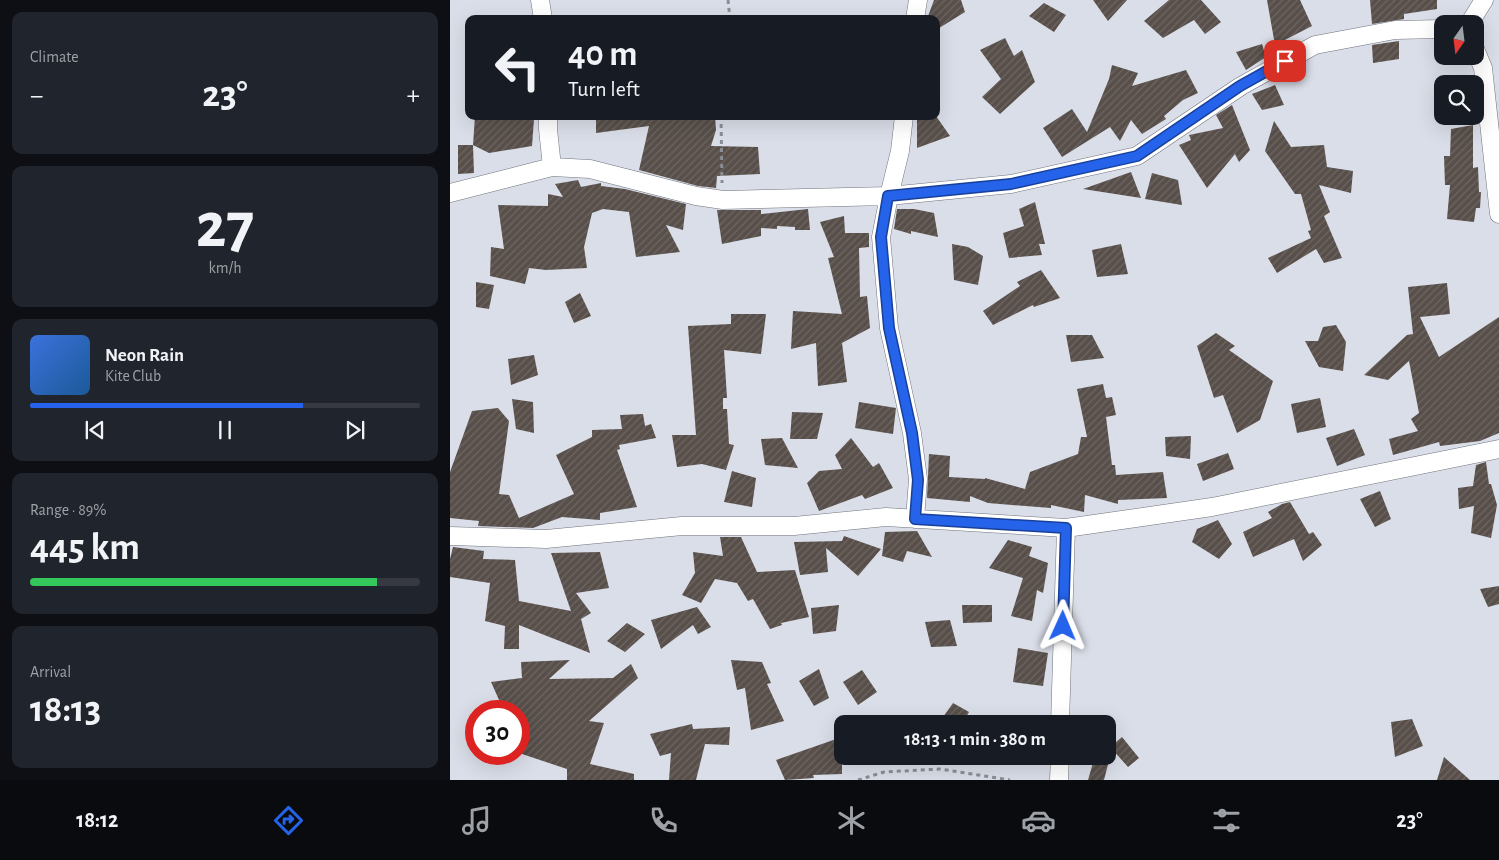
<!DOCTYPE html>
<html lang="en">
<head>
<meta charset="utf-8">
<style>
	body { margin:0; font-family:"Alegreya Sans",sans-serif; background:#20242c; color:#f1f3f6; height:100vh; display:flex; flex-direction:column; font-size:19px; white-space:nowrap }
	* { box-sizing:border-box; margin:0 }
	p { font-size:16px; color:#9ea1a6 }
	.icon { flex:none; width:28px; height:28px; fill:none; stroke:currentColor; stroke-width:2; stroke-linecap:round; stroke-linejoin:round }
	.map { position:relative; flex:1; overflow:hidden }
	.side { display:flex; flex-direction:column; gap:12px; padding:12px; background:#0d0f14; width:450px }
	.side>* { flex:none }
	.top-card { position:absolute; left:15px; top:15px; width:475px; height:105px; border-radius:10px; box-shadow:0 5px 20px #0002; background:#171b24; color:#f1f3f6; overflow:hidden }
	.needle { width:32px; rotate:194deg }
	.buttons { position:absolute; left:984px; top:15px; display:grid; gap:10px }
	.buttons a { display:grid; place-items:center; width:50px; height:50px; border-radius:10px; background:#171b24; box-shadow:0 5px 20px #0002; font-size:25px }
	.speed { position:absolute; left:15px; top:700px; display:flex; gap:10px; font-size:25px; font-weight:700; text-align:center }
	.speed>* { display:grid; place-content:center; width:65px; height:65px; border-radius:50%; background:#171b24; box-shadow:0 5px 20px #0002; line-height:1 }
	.speed .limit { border:8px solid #d22; background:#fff; color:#111 }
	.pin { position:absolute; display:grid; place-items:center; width:42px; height:42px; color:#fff; margin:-21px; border-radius:10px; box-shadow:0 2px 8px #0006 }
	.me { position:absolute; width:55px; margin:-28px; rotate:1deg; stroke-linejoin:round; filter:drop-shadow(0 0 4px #0008) }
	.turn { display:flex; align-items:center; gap:18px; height:105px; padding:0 20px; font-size:22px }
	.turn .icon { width:65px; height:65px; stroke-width:2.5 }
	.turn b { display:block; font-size:35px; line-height:42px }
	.big { font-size:38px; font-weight:700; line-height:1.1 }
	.side .card { flex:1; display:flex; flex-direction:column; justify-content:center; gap:8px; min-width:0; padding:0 18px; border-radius:10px; background:#20242c }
	.side .dial { align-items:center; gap:0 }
	.dial b { font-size:65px; line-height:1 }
	.song { display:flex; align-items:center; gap:15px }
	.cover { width:60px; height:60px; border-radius:8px; background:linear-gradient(135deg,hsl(220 70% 55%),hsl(210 70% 35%)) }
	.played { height:5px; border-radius:2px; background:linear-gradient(90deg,#2563eb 70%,#363941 70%) }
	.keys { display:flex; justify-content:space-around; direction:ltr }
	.heat { display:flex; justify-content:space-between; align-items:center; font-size:28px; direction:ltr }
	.charge { height:8px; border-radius:4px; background:linear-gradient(90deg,#34c759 89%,#363941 0) }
	.trip { position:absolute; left:384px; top:715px; width:282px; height:50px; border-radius:10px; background:#171b24; box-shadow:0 5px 20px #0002; font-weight:700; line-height:50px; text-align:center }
	.tab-bar { display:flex; height:80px; justify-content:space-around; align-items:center; background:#090b0e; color:#9ea1a6 }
	.tab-bar .icon { width:35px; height:35px }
	.tab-bar .on { color:#2563eb }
	.tab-bar b { font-size:22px; color:#f1f3f6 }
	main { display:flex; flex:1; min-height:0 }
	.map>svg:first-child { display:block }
	.building { fill:url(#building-hatch) }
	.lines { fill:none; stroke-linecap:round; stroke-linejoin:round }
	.street-casing { stroke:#70737c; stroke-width:19 }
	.path { stroke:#8b8e95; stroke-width:3; stroke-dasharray:4 4; stroke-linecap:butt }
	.street { stroke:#fff; stroke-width:18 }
	.route-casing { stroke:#184099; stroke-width:12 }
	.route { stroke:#2563eb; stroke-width:9 }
</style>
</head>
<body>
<main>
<section class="side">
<div class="card"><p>Climate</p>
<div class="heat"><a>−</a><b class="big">23°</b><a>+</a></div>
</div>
<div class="card dial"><b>27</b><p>km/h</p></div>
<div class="card">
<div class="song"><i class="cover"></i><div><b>Neon Rain</b><p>Kite Club</p></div></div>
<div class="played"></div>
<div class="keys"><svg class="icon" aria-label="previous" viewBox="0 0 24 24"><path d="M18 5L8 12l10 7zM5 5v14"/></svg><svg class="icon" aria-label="pause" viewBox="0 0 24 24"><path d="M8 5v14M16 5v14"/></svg><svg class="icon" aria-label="next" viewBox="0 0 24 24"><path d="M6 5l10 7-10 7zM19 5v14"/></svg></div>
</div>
<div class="card"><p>Range · 89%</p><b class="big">445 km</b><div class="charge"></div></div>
<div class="card"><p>Arrival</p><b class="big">18:13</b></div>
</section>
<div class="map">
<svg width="1049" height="780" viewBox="0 0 1049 780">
	<defs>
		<pattern id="building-hatch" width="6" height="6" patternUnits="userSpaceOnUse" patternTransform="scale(1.25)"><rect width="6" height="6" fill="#584f4a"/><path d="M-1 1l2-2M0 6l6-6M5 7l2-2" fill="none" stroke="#6d6662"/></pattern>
	</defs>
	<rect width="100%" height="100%" fill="#dadee8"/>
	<path class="building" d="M484 0H511L515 12 486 30V19H477Z
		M643 0H677L658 21Z
		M719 0H751L771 22 755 34 744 20 713 38 694 21Z
		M817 0H850L862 26 825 45Z
		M920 0H987V9L954 14V19L922 24Z
		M594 3 616 15 604 32 579 16Z
		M555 38 564 56 572 50 585 82 550 114 532 97 551 79 530 50Z
		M949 41V59L923 63 922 45Z
		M812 44 816 57 796 70 786 52Z
		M662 65 688 73 682 86 736 70 748 93 733 100 714 116 716 119 692 134 681 120 670 141 660 127 612 157 593 128 622 109 637 132 659 79Z
		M825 85 834 105 812 110 802 94Z
		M782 105 800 150 789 162 785 154 757 188 729 145 741 140 739 135 773 128 766 115Z
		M25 116 84 119 82 146 39 153 23 145Z
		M146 116H265L266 130 261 146 308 147 310 174 267 176 266 188 248 186 189 170 199 126 146 133Z
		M467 116H486L500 136 467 148Z
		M824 121 841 147 874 145 877 167 903 171 901 193 869 185 880 212 874 216 892 258 874 263 866 249 827 273 818 258 861 238 858 231 861 230 851 194H845L815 151Z
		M1023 125V168L1028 167 1029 192H1031L1030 208H1026L1024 222 997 219 1000 185H995L994 156H1000L1001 129Z
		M8 145H23L24 173 8 174Z
		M681 172 691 198 633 189Z
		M702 173 728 180 732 205 695 199Z
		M128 180 131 187 151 183V186L175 189 236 204 233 230 216 225 230 252 186 257 179 212 153 209 142 213 134 247 137 268 96 270 79 268 75 284 40 276 41 247 54 249 48 205 98 206V194L113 197 105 184Z
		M585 202 595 244H589L592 255 559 258 553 233 574 226 569 209Z
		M358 209 360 230H345V227L327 226V229L311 228V236L272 244 267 210H311V214Z
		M447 209H464L484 213 488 237 461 231V234L444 229Z
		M394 216 395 233H419V247L409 248 410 297 417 296 420 328 392 343 397 382 368 386 366 343 341 349 343 311 392 314 378 258 384 257 370 222Z
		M502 244 518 247 533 256 528 285 504 280Z
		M671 244 678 274 647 277 642 250Z
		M591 270 610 298 584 307 583 305 543 325 533 311 570 286 567 282Z
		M26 282 44 285 39 309 26 307Z
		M997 283 1000 314 970 317 989 357 1049 317V433L1030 441 990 446 989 442 943 455 939 439 968 431 961 419 969 413 959 361 938 380 914 375 957 335 963 334 958 287Z
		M130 293 141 316 124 323 115 302Z
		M281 314H316L311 354 274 350 277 398H273V409H277L279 444 284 445 276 470 252 464 227 467 222 435H246L238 326 281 324Z
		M886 325 896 342 893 371 869 367 855 341H868L873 327Z
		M766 333 785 346 779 350 823 381 810 420 787 433 773 395 764 398 747 346Z
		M616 335H642L654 358 621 362Z
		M84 355 88 375 61 385 58 359Z
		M653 384 656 398 662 397 666 415 656 417 662 465H665L666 475 713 472 717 498 668 500V504L635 495 634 512 601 505V508L538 503 520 496V502L477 498 479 454 500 456 499 477 535 479V478L575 489 580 472 628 454 631 437H637L627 389Z
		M870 398 876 427 847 433 841 404Z
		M62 399 83 402 84 433 66 429Z
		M409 402 446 408 443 434 405 428Z
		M48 408 59 421 49 494 59 495 69 518 124 494 106 455 142 437V430L172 429 170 415 193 414 195 426 201 424 206 438 169 445 170 449 167 450 187 507 150 513V520L112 517 83 528 28 526 29 521 0 518V472L22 411Z
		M342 412 373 413 367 439H340Z
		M904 429 915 455 887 466 876 438Z
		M741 436 740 459 716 456 715 437Z
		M332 438 348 468 315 465 311 439Z
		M401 438 423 467 429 463 443 488 415 499 412 495 369 511 357 483 369 471 392 469 385 455Z
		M778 453 784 469 753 481 747 464Z
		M1036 462 1039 484H1041L1047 505 1041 538 1021 533 1024 506 1009 509 1008 488 1023 486 1026 465Z
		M282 471 306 478 302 507 274 502Z
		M930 491 941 519 925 527 910 499Z
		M840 502 859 534 863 532 872 545 853 561 844 539 803 557 793 532 822 518 818 512 832 504Z
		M768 520 782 544 769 559 742 542 747 529Z
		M467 531 482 557 457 551 453 562 432 556 435 532Z
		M394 536 431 549 408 576 376 548 378 572 350 575 344 542 392 541Z
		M270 537H291L307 572 345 570 359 617 331 623 332 625 320 629 303 599 298 601 287 583 265 579 251 603 232 595 245 573 243 552 273 556Z
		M558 540 582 547 579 556 598 563 593 593 587 590 582 621 561 616 573 578 539 568Z
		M3 547 34 551 33 559 65 560 69 601 121 611 101 553 150 552 159 588 126 593 141 613 131 619 140 653 69 625V649H54L55 626 35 621 40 583 0 577V559Z
		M1049 586V604L1038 607 1030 589Z
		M389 605 386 631 363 634 361 608Z
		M512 605H542V622L513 623Z
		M247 607 261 627 248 634 243 625 211 649 201 620Z
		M500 620 507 646 481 647 475 622Z
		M177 623 195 634 175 652 157 641Z
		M568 648 598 653 593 686 563 682Z
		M120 660 99 679 163 678 181 664 188 678 139 721 154 723 140 764 184 774V780H117V769L69 753V711H54L41 682 72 678 71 662Z
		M281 660 312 662 321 683 317 684 334 721 301 730 295 688 287 690Z
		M369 669 379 698 364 706 349 681Z
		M412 670 427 692 408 705 393 682Z
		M503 703 519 712 512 724H488Z
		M962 719 973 746 945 757 941 722Z
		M242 724 243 729 280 727 279 745 255 744 246 780H219L221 753 210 756 200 734Z
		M392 737V774L363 775 364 778 335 780 326 760Z
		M672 737 689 758 678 767 662 749 654 780H638L645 756H658V749Z
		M994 757 1020 780H987Z"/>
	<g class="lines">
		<g class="street-casing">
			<path id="street" d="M90 0 93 19
				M465 19 468 0
				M1019 24 1034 0
				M1025 49 1033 68 1049 214
				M98 116V129L102 167
				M454 116 450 151 439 196 431 237 439 328 462 433 468 479 465 519
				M0 193 102 167 140 169 246 196 273 200 439 196 561 184 687 156 791 86 865 45 945 30 992 29
				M0 536 96 539 232 526H344L436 517 616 528 762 507 1049 449
				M610 724 616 528
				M609 780 610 756"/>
		</g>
		<path class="path" d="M278 0 280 19
			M271 116 272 183
			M408 780 434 772 490 769 560 780"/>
		<use href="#street" class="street"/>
	</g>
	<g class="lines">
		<g class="route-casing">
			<path id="route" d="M613 626 616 528 465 519 468 480 462 433 439 328 431 237 438 196 561 184 687 156 790 86 835 61"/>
		</g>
		<use href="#route" class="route"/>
	</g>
</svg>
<div class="buttons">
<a><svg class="needle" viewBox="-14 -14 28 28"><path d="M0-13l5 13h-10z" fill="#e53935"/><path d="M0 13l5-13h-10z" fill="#9ea1a6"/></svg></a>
<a><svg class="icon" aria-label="search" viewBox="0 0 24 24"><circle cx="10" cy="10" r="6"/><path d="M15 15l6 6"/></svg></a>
</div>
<div class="speed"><div class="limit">30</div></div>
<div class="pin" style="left:835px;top:61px;background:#d93025"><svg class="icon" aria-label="arrive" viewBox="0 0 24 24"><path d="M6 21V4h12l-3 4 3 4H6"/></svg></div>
<svg class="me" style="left:613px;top:626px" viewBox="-20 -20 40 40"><path d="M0-17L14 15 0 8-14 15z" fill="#2563eb" stroke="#fff" stroke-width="4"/></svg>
<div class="trip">18:13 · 1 min · 380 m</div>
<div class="top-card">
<div class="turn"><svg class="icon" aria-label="left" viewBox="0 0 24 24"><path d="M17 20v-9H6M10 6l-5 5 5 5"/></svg><div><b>40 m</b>Turn left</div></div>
</div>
</div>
</main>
<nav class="tab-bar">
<b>18:12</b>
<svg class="icon on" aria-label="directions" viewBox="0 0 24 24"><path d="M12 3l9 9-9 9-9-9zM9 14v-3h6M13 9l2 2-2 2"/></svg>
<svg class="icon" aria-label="music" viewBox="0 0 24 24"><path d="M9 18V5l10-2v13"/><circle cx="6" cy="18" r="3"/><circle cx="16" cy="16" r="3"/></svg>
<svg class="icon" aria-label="phone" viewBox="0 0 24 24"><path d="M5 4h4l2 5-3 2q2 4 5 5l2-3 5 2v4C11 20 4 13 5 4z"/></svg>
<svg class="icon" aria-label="climate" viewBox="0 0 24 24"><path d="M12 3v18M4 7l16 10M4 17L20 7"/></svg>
<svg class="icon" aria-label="car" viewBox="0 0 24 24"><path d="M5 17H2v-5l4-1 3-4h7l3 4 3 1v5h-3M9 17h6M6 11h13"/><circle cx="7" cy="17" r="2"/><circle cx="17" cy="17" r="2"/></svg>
<svg class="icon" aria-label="filters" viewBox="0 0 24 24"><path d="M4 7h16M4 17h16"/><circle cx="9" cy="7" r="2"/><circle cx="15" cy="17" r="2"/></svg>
<b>23°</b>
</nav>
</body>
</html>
